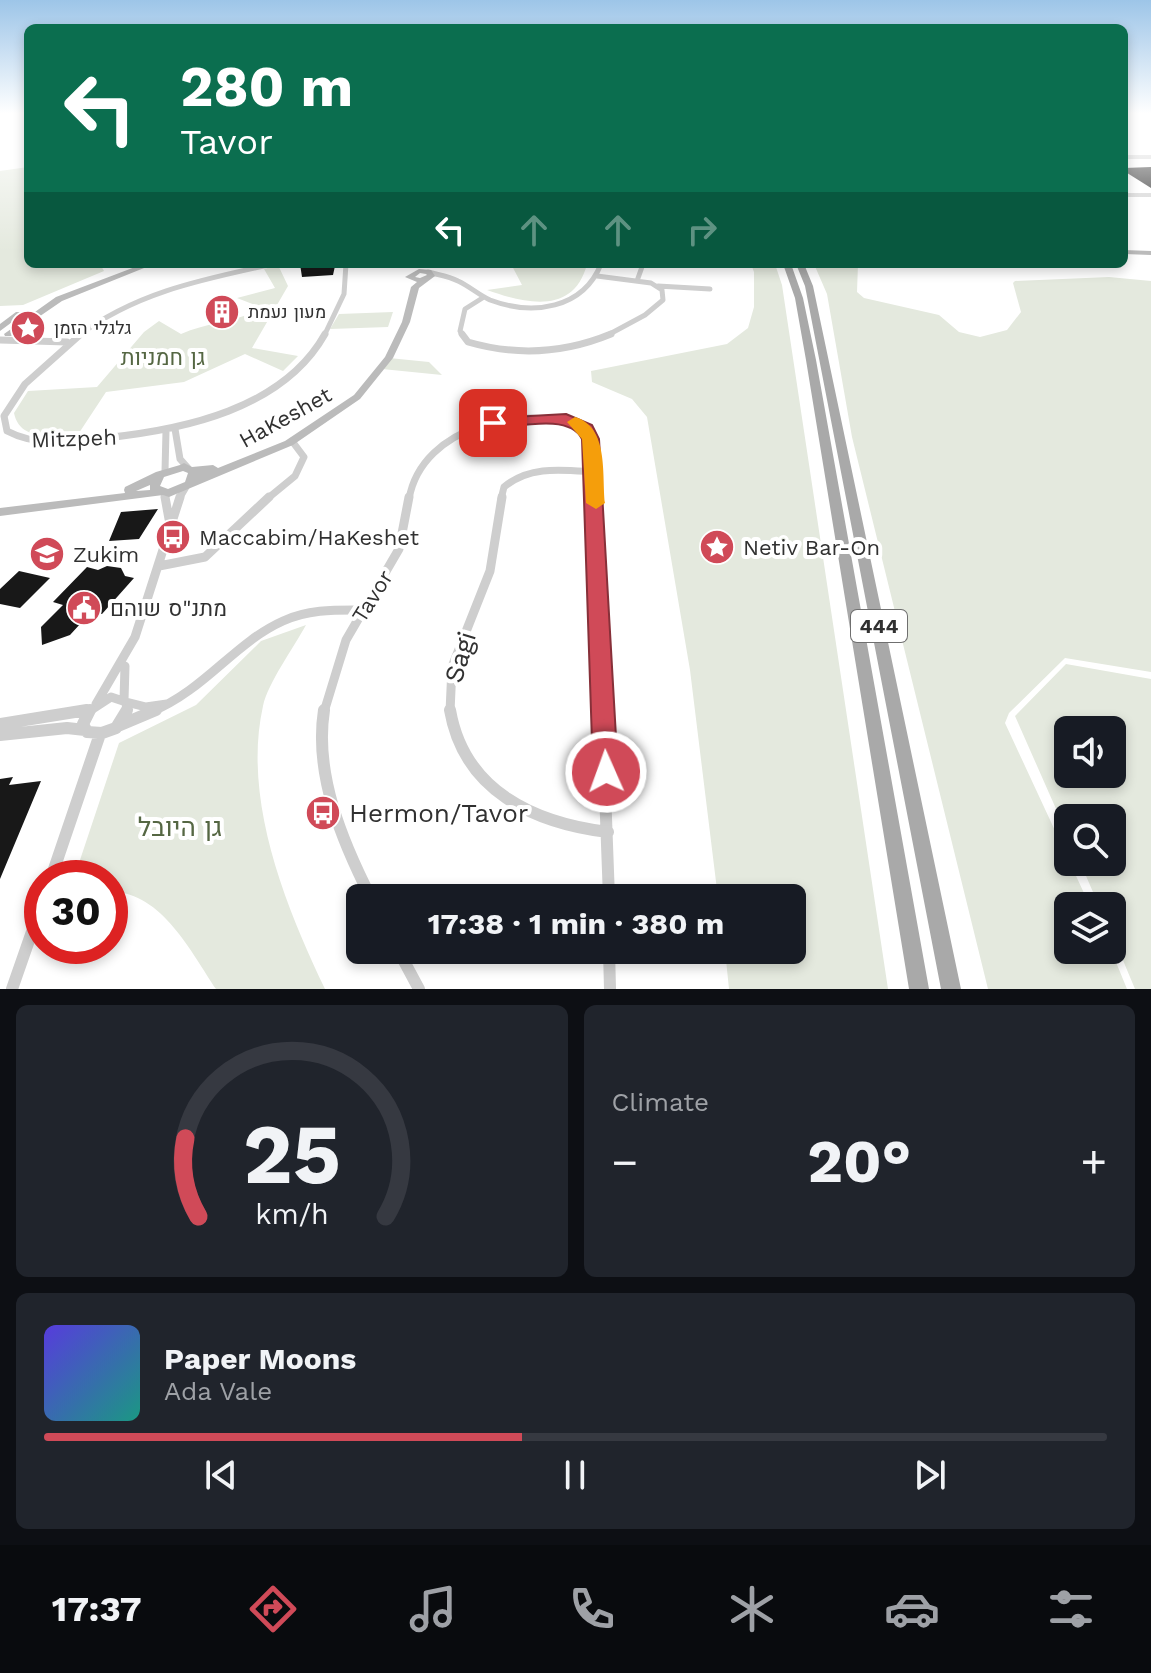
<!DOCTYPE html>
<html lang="en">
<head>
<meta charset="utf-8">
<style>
	body { margin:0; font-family:"Work Sans",Heebo,sans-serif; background:#20242c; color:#f1f3f6; height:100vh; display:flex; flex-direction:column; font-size:30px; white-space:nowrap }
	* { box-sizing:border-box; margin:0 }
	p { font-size:26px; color:#9ea1a6 }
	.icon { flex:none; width:44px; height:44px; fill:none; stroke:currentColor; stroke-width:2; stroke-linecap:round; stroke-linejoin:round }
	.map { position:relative; height:989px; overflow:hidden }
	.sheet { display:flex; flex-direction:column; gap:16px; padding:16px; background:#0d0f14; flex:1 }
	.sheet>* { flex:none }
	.banner { position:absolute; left:24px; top:24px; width:1104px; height:244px; border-radius:12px; box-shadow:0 4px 12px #0003; background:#0b6e4f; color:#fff; overflow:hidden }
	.buttons { position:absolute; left:1054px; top:716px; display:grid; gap:16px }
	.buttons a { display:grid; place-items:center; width:72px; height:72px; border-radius:12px; background:#171b24; box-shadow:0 4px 12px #0003; font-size:40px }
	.speed { position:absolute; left:24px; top:860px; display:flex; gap:16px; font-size:40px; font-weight:700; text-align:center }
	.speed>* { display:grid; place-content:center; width:104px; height:104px; border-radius:50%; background:#171b24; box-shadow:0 4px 12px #0003; line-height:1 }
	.speed .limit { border:12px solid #d22; background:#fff; color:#111 }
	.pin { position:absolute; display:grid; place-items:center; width:68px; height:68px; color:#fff; margin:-34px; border-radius:16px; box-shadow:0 4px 12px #0006 }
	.me { position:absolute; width:88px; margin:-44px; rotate:358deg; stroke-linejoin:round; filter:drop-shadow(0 0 6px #0008) }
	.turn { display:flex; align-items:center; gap:28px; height:168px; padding:0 24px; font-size:36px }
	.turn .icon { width:104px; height:104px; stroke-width:2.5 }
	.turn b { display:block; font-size:56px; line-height:68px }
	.lanes { display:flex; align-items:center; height:76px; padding:0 24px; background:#0003; justify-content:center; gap:40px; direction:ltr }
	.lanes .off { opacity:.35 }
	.big { font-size:60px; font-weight:700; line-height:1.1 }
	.sheet .tile { flex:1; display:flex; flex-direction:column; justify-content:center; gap:12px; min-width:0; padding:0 28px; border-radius:12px; background:#20242c }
	.sheet .dial { align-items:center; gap:0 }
	.dial svg { height:208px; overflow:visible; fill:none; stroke:#363941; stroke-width:7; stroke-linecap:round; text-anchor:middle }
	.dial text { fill:#f1f3f6; stroke:none }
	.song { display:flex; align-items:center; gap:24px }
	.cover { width:96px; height:96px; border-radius:12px; background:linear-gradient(135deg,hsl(250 70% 55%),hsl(170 70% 35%)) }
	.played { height:8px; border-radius:4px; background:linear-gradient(90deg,#d04a58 45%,#363941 45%) }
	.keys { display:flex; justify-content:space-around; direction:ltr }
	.heat { display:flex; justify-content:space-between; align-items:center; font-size:44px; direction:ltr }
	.sheet .tiles { flex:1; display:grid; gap:16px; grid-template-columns:1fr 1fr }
	.tile:last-child { grid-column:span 2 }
	.trip { position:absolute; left:346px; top:884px; width:460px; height:80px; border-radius:12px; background:#171b24; box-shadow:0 4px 12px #0003; font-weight:700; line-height:80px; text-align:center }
	.menu { display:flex; height:128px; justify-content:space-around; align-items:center; background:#090b0e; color:#9ea1a6 }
	.menu .icon { width:56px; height:56px }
	.menu .active { color:#d04a58 }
	.menu b { font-size:36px; color:#f1f3f6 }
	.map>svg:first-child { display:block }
	.green { fill:#e4e9de; fill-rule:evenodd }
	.building { fill:#181818 }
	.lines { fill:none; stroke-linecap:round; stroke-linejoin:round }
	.street-far4 { stroke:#cecece; stroke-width:4 }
	.street-far3 { stroke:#cecece; stroke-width:5 }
	.street-far2 { stroke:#cecece; stroke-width:7 }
	.street-far1 { stroke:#cecece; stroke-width:9 }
	.street { stroke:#cecece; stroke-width:12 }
	.secondary { fill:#bbb; fill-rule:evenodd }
	.primary { fill:#a9a9a9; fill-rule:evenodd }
	.route { fill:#d04a58; stroke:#873039; stroke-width:2 }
	.slow { fill:#f59e0b }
	.labels { text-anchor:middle; stroke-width:8; stroke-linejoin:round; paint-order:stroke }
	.far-poi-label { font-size:18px; fill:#313131; stroke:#fff; text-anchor:start }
	.shield { fill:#fff; stroke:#6f6f6f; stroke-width:2 }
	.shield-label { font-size:20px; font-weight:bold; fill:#313131 }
	.park-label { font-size:22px; fill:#556743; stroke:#fff }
	.street-label { font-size:22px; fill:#313131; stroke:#fff }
	.poi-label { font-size:22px; fill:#313131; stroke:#fff; text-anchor:start }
	.near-street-label { font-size:26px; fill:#313131; stroke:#fff }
	.near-poi-label { font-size:26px; fill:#313131; stroke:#fff; text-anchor:start }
	.near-park-label { font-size:26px; fill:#556743; stroke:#fff }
</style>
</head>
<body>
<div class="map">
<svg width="1151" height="989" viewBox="0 0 1151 989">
	<rect width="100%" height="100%" fill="#fff"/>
	<path class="green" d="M28 167V264H100L104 271 23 305 0 306V171Z
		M511 264H587C574 315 526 304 487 290L522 285Z
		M751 264H775L782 285 888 989H729L725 950H792V898H718L690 670 647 417 632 399 592 382 591 371 727 344 748 328 754 307V272Z
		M814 264H858L857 292 864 298 939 315 959 332 980 337 1007 330 1021 312 1013 283 1015 281 1109 277 1151 281V672L1065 658 1009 713 1005 723 1090 906H1068V950H1111L1127 989H988L852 437 827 294Z
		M278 265 288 286 252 348 298 356 283 371 245 354 184 382 106 392 79 433C56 435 20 443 14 413L28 391 97 387 144 332 159 321 181 334C206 323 229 323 254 312L255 305 237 298 275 288 264 269Z
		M393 312 388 327 330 329 339 314Z
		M389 358 429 362 442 375 382 369Z
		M306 625C294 647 268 683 263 706 242 800 286 907 325 989H216C192 953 160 890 110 892V878H74L119 743 196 705 261 641Z
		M1066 664 1151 679V989H1135L1112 934V906H1099L1080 862H1112V818H1068V836L1015 716ZM1068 730H1112V774H1068Z"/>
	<path class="building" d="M1151 167V188L1124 171V168Z
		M300 264H320L319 267 335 266 333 275 302 277Z
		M158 509 139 539 109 541 121 512Z
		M107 566 121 568 125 576 134 578 102 614 92 611 70 635 42 645 41 627 63 605 53 602 87 567 98 570Z
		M19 571 50 578 20 608 0 604V589Z
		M13 777 9 785 41 781 0 879V779Z"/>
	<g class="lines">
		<path class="street-far4" d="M1124 157H1151
			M1124 195H1151"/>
		<path class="street-far3" d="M428 272C438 275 448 276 458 281 469 286 479 295 490 300 533 316 583 309 601 264
			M597 276 651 283 662 290 663 300 645 315 606 336
			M637 281 643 264
			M658 286 710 289
			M78 336C136 292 204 279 273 264
			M324 336 344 294 346 264
			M463 336 460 331 465 309 484 297"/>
		<path class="street-far2" d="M81 334 25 384 4 416 7 431C37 447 71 442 104 438 183 430 283 409 325 334
			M462 334 468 342C516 356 565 353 611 334
			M0 340 67 342
			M175 429 180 459 188 468
			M165 471 166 431
			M164 493 165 499
			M179 499 186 487
			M267 499 295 476 304 457 292 441
			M409 499C422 425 526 402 586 429L593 453 595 499
			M501 499 504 487C530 465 563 470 595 472"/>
		<path class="street-far1" d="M165 497 169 519
			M595 497 602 712
			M159 566 205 557 269 497
			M124 700 125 666
			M126 702 146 707 167 704
			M96 704 135 637 180 497
			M79 712 90 709
			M88 712 111 697 126 702 127 712
			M151 712C205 690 234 643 283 621 309 609 336 610 363 610
			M324 712 346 640 399 549 409 497
			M450 712 452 667 490 571 502 497"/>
		<path class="street" d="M90 710 83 724 87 732 102 733 116 728 127 710
			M324 710C314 774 342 841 371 898
			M450 710C464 791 534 823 608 832
			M602 710 609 898
			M0 724 87 710
			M118 726 156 710
			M0 735 67 728 85 730
			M51 878 100 734
			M398 950 419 989
			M609 950 610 989
			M12 989 42 903"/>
		<path class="secondary" d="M1124 250 1151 251V255L1124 254Z
			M143 264H154L62 301 11 336H5L4 334 56 297Z
			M419 269 431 270 435 276 419 288 410 322 393 358 360 399 293 445 169 497 163 495 0 516V508L125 493 124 490 125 487 156 472 180 465 184 463 192 467 213 465 218 468 285 441 354 395 385 357 402 322 411 287 417 282 405 277ZM420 273 426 274 427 275 420 278 415 277ZM183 471 188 473 185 482 168 489 160 486 164 477ZM150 485V490L136 491Z
			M16 312H19L23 314 0 331V324Z"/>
		<path class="primary" d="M783 264H791L803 298 816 360 929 989H909L806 360 795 298Z
			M796 264H804L813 286 961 989H941L805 286Z"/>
	</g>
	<linearGradient id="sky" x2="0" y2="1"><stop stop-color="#9dc5e8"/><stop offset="0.45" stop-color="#fff"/><stop offset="1" stop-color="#fff" stop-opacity="0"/></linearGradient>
	<rect width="1151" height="252" fill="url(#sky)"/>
	<path class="route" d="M566 414 592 425 599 439 618 772 615 781 606 784 597 781 593 772 582 439C570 413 517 427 493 428L485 423 493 418Z"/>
	<path class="slow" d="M575 417C609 427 602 474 605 503L596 509 586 503 582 439 567 422Z"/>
	<defs>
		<g id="building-disc" transform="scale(1.8)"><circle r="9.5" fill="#d04a58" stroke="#fff"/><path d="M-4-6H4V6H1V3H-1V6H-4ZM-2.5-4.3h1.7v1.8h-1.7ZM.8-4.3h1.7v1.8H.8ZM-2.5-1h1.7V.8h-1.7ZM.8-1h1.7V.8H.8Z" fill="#fff"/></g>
		<g id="sight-disc" transform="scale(1.8)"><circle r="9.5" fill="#d04a58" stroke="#fff"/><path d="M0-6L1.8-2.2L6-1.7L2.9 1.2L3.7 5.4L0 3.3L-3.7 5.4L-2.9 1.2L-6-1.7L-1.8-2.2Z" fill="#fff"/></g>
		<g id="bus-disc" transform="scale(1.8)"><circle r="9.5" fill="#d04a58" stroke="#fff"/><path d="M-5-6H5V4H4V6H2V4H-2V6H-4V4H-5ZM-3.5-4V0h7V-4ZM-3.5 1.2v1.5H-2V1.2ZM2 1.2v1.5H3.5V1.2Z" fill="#fff"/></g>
		<g id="school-disc" transform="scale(1.8)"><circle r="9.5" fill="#d04a58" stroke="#fff"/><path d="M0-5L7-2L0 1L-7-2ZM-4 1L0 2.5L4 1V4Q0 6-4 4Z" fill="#fff"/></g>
		<g id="civic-disc" transform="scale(1.8)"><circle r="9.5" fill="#d04a58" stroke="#fff"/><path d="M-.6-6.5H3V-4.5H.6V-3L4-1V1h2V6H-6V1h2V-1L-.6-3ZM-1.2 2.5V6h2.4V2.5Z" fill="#fff"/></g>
	</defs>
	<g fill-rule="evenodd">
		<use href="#building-disc" x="222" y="312"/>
		<use href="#sight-disc" x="28" y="328"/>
		<use href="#bus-disc" x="173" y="537"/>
		<use href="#sight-disc" x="717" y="547"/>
		<use href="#school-disc" x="47" y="554"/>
		<use href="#civic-disc" x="84" y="608"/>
		<use href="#bus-disc" x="323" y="813"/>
	</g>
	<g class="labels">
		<g class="far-poi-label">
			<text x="248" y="318">מעון נעמת</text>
			<text x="54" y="334">גלגלי הזמן</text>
		</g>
		<rect class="shield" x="851" y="610" width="56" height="32" rx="6"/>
		<g class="shield-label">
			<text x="879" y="633">444</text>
		</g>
		<g class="park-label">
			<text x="163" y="365">גן חמניות</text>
		</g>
		<g class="street-label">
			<text transform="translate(285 417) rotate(-29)" y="8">HaKeshet</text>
			<text transform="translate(74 438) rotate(-2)" y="8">Mitzpeh</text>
			<text transform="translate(372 596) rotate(-58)" y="8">Tavor</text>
		</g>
		<g class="poi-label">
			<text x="199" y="545">Maccabim/HaKeshet</text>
			<text x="743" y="555">Netiv Bar-On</text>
			<text x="73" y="562">Zukim</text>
			<text x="110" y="616">מתנ"ס שוהם</text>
		</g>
		<g class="near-street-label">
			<text transform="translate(460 657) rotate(-73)" y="9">Sagi</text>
		</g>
		<g class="near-poi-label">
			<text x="349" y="822">Hermon/Tavor</text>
		</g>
		<g class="near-park-label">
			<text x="180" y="836">גן היובל</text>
		</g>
	</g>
</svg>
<div class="buttons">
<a><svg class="icon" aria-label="sound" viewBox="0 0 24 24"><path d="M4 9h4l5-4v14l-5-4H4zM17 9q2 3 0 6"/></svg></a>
<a><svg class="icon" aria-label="search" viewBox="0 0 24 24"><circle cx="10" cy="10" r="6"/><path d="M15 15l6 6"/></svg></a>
<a><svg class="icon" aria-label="layers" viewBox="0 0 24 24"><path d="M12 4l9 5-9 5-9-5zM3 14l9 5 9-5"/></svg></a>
</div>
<div class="speed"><div class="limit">30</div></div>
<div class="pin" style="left:493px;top:423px;background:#d93025"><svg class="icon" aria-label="arrive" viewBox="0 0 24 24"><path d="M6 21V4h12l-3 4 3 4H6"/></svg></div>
<svg class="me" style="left:606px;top:772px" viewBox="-20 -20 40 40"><circle r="17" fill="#d04a58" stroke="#fff" stroke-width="3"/><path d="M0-11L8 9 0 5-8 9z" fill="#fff"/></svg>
<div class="trip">17:38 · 1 min · 380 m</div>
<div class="banner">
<div class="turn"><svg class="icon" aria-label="left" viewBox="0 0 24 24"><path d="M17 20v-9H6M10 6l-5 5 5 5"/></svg><div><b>280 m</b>Tavor</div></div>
<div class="lanes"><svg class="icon" aria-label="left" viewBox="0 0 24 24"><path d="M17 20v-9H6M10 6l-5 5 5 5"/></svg><svg class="icon off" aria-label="ahead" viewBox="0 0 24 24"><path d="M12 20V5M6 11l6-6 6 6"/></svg><svg class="icon off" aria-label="ahead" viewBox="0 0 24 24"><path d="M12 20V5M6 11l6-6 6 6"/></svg><svg class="icon off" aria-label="right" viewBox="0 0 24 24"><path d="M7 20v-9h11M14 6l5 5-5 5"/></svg></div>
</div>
</div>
<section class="sheet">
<div class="tiles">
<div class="tile dial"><svg viewBox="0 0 100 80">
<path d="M14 69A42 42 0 1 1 86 69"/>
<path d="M14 69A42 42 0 0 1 9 39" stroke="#d04a58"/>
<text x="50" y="56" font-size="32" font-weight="700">25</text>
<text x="50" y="72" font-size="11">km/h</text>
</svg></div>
<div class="tile"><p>Climate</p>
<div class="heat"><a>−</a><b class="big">20°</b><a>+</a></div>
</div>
<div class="tile">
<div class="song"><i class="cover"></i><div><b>Paper Moons</b><p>Ada Vale</p></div></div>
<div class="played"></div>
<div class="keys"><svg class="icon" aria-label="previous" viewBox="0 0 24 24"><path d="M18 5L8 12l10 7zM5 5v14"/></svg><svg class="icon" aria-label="pause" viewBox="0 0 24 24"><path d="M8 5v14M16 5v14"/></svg><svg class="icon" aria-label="next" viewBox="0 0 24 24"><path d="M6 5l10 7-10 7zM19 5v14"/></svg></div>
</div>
</div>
</section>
<nav class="menu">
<b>17:37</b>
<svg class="icon active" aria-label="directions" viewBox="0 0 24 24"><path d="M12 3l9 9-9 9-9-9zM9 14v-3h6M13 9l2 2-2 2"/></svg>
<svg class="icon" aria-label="music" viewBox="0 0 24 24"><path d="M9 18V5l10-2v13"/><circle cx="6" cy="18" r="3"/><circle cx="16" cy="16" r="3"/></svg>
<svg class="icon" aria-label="phone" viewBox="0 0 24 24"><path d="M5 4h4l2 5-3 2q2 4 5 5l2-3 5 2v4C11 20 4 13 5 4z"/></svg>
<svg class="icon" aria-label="climate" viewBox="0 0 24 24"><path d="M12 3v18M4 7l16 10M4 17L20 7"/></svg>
<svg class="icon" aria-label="car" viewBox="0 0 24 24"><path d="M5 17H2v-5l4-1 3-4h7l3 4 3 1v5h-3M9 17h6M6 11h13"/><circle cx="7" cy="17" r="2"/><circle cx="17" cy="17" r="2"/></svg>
<svg class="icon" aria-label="filters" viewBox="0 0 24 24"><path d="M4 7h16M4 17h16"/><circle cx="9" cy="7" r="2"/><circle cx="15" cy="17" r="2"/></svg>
</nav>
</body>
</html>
